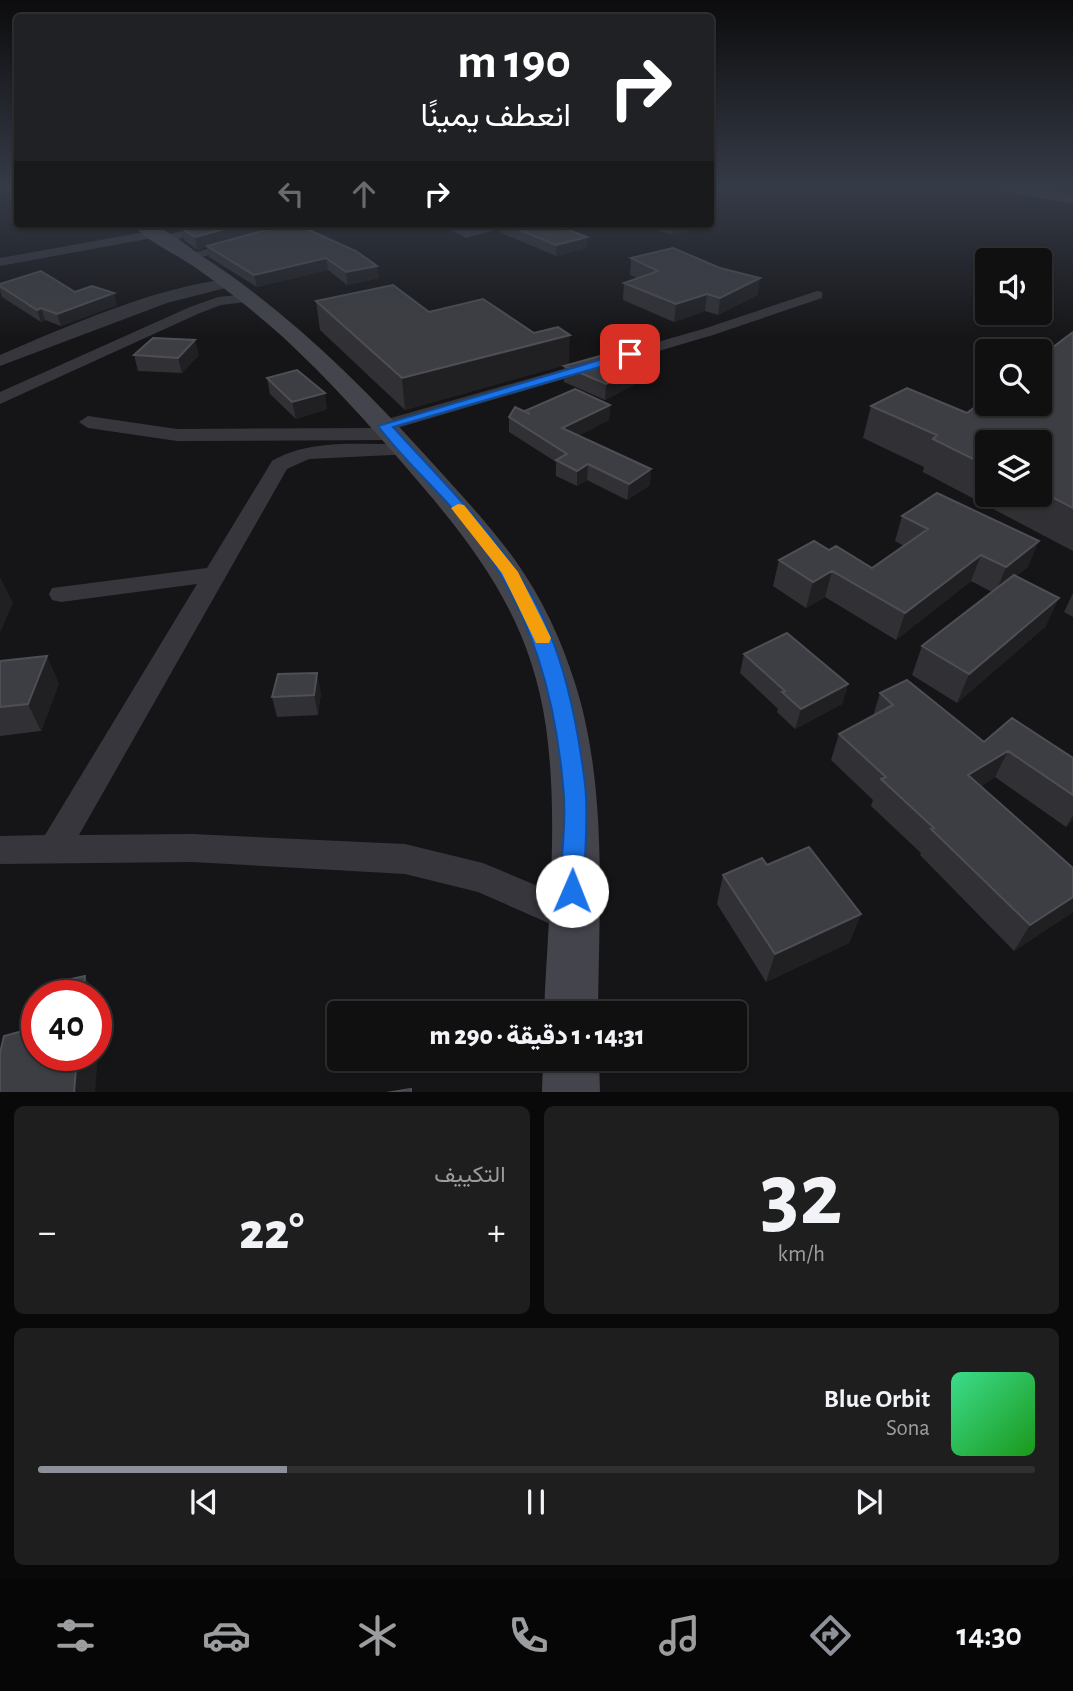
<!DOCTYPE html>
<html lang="ar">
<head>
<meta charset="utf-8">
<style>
	body { margin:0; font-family:"Alegreya Sans",Vazirmatn,sans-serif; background:#1e1e1f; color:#f1f3f6; direction:rtl; height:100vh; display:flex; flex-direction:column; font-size:26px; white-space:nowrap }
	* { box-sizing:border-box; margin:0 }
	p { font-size:23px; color:#9c9d9f }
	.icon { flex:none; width:38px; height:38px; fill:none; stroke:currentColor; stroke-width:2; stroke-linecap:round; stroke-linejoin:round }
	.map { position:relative; height:1092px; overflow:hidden; direction:ltr }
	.details { display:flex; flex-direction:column; gap:14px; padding:14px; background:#090909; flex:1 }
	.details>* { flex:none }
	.guide { position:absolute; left:14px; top:14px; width:700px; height:214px; border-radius:7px; box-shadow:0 2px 5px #0004,0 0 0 2px #303031; direction:rtl; background:#202124; color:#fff; overflow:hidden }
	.tools { position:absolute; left:975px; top:248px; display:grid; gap:14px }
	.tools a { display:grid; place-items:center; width:77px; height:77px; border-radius:7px; background:#101011; box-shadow:0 2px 5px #0004,0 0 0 2px #303031; font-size:35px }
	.speed { position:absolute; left:21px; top:980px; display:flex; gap:14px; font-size:35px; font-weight:700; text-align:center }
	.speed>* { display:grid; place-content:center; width:91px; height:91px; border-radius:50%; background:#101011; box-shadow:0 2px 5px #0004,0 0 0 2px #303031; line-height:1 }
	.speed .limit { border:10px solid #d22; background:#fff; color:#111 }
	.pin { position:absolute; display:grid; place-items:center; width:60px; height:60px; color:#fff; margin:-30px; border-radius:14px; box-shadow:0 4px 10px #0006 }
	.me { position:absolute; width:77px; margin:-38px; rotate:1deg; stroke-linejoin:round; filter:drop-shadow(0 0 5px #0008) }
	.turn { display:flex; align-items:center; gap:24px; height:147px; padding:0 28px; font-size:32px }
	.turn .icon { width:91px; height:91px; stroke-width:2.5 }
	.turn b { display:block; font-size:49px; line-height:60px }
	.lanes { display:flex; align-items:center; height:66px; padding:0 28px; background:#0003; justify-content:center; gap:35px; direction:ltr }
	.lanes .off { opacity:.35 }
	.big { font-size:52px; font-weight:800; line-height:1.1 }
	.details .card { flex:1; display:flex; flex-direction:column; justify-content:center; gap:10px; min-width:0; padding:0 24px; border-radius:10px; background:#1e1e1f }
	.details .dial { align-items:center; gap:0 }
	.dial b { font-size:91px; line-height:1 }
	.song { display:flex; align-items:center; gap:21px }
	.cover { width:84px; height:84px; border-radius:10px; background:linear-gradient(135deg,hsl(150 70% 55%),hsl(120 70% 35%)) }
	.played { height:7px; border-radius:4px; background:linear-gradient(90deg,#8c9099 25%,#303031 25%) }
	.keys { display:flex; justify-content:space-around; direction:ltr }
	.heat { display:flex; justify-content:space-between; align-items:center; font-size:38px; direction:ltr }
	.details .tiles { flex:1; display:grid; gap:14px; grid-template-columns:1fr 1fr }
	.card:last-child { grid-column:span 2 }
	.trip { position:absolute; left:327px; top:1001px; width:420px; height:70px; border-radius:7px; background:#101011; box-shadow:0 2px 5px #0004,0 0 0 2px #303031; font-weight:800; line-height:70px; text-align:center; direction:rtl }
	.tab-bar { display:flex; height:112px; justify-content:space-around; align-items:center; background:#060607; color:#9c9d9f }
	.tab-bar .icon { width:49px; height:49px }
	.tab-bar .selected { color:#8c9099 }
	.tab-bar b { font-size:32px; color:#f1f3f6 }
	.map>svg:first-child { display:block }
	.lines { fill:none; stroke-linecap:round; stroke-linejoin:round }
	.street { fill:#36363c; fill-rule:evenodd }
	.secondary { fill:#44454c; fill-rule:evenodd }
	.wall { fill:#313135; fill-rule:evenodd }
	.shaded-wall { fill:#202023 }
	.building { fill:#3d3e43; stroke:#4e4f55; stroke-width:2 }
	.route { fill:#1a73e8; stroke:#114b97; stroke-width:2 }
	.slow { fill:#f59e0b }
</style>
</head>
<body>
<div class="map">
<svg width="1073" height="1093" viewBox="0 0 1073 1093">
	<rect width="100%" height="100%" fill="#151517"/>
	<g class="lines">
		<path class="street" d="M1048 187H1061L1047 195H1039V191Z
			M212 224H233L163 243 159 242 158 237 0 266V258L156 230 160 231 161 236Z
			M439 224C450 224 456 228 466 230 473 231 505 224 517 224L466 238Z
			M574 224H591L592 226 586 230Z
			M237 240 243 244 241 247 190 260 184 256Z
			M228 279 233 280V286L167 303 0 366V355C70 325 153 288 228 279Z
			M817 291 822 292V298L713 335 394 429 401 434 392 440 177 441 88 428 79 422 88 416 177 429 376 428 377 422 703 329Z
			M250 294 255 295V301L221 305 200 313 0 404V392L190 307 218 297Z
			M406 444 413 446 416 450 413 454 309 459 287 469 79 835 192 834 405 844 483 863 583 905 589 917 583 929 571 933 478 892 405 874 192 862 0 864V836L45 835 197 584 61 602 52 600 49 594 52 588 207 568 272 461C310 438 363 445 406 444Z"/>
		<path class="secondary" d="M995 187H1027L1073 194V204L1002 191Z
			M132 224C138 224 147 223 153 225 170 231 187 246 202 256 287 311 358 381 426 456 456 489 488 523 515 560 542 598 561 639 575 683 608 787 599 905 598 1013H544C548 918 559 821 546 727 530 616 475 547 405 466 366 421 327 378 284 338 255 312 225 288 193 266 174 253 146 241 132 224Z
			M543 1059H599L600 1093H542Z"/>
	</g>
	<path class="wall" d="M151 224H312L314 232 379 278 347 285 328 270 257 287 209 257 207 247 197 250 184 240 181 229 171 231Z
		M499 224H557L556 225 587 248 556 256 499 232Z
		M640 224H710V226L672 235Z
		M631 258 720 268 760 278 757 295 718 315 705 311 674 322 623 300 624 283 637 278 630 275Z
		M0 284 75 292 117 305 61 326 45 320 41 322 2 297 0 290Z
		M316 301 429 312 569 364 405 410 320 330Z
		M1073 332V551L923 472 924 467 863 438 871 406 967 413ZM987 443H1040V495H987Z
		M134 355H199L182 373 138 371Z
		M564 366 635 370 634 385 605 400 564 382Z
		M267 378 327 409 296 419 270 394Z
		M610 405 609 420 578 436 650 485 627 500 587 480 577 486 556 476V462L509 432V417L525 412Z
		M902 516 1028 567 1016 576 1046 626 957 703 912 675 922 646 992 592 971 581 896 640 825 597 806 608 773 586 779 560 829 550 872 568 904 546 895 541Z
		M1073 593V617L1064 612Z
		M744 654 848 684 842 704 795 729 777 712 778 709 740 673Z
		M0 661 59 683 41 731 0 736Z
		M321 692 318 715 277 717 272 697Z
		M880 693 984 742 1073 758V820L1066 827 995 777 981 786 1073 868V912L1014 951 920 855 921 853 871 806 873 800 831 760 839 734 873 716Z
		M767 865 861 914 849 943 766 982 717 904 723 875Z"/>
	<path class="shaded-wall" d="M169 224H201L171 231Z
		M244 224H288L207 246V247L197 250 195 237Z
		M308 224H312L314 234 300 226Z
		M677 224H710V226L672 235 673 225Z
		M587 237V248L556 256V245Z
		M326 258 328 270 257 287 254 275Z
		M377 266 379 278 347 285 346 272Z
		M760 278 757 295 718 315 720 298Z
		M114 293 117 305 61 326 57 314Z
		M707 294 705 311 674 322 676 304Z
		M41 308 45 320 41 322 37 310Z
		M570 335 569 364 405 410 402 378Z
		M195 340 199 355 182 373 178 358Z
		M635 370 634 385 605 400 606 384Z
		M325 393 327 409 296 419 292 402Z
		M610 405 609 420 562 444V428Z
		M588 464 587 480 577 486V471Z
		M651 469 650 485 627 500 629 484Z
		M1039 541 1028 567 995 594 1006 567Z
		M981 555 971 581 896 640 905 613Z
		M832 571 825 597 806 608 813 582Z
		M0 577 13 603 0 633Z
		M1059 598 1046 626 957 703 969 674Z
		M47 656 59 683 41 731 28 704Z
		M317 673 321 692 318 715 314 695Z
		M848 684 842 704 795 729 801 709Z
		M1008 751 995 777 956 801 968 775Z
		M1073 815V820L1066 827Z
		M1073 897V912L1014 951 1030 925Z
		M861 914 849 943 766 982 775 954Z
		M85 976 102 1004 95 1093H74L77 1055H96V996H83Z"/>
	<path class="building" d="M194 224H244L195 237 181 228Z
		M288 224H308L300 226 356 251 377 266 346 272 326 258 254 275 207 246Z
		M505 224H554L587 237 556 245Z
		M673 248 720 268 760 278 720 298 707 294 676 304 624 283 658 271 631 258Z
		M41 271 75 292 92 286 114 293 57 314 41 308 37 310 0 286V284Z
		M393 285 429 312 483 299 534 333 558 327 570 335 402 378 316 301Z
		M1073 332V508L1040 491V443H987V466L933 439 937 435 871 406 907 388 967 413 987 398V404H1040V357Z
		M153 338 195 340 178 358 134 355Z
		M600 356 635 370 606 384 564 366Z
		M297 370 325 393 292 402 267 378Z
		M575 389 610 405 562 428 651 469 629 484 588 464 577 471 556 460 567 454 509 417 515 407 530 414 525 411Z
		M937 493 1039 541 1006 567 981 555 905 613 832 571 813 582 779 560 814 541 829 550 836 546 872 568 928 529 902 516Z
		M1014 575 1059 598 969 674 922 646Z
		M787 633 848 684 801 709 782 692 785 691 744 654Z
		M47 656 28 704 0 707V661Z
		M317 673 314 695 272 697 278 674Z
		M907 680 984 742 1012 718 1073 758V795L1008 751 968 775 1073 868V897L1030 925 931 829 934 828 881 779 886 777 839 734 893 705 880 693Z
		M809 847 861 914 775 954 723 875 762 858 767 865Z
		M85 976 83 996H58L61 981Z
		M37 1027V1055H77L74 1093H0V1053L4 1036Z
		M411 1089V1093H386Z"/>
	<linearGradient id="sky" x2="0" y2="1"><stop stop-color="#0c0c0d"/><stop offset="0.55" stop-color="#353b47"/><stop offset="1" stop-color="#353b47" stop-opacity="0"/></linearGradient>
	<rect width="1073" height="340" fill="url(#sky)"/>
	<path class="route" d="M630 351 634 352V357L393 427C440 479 493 530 529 591 563 648 577 720 585 784 589 819 584 856 584 891L580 899 572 902 563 899 560 891C561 857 567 819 563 785 555 696 532 614 479 542 450 500 409 467 378 426Z"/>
	<path class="slow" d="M458 504 464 505 518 572 551 638 549 643H536L502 573 451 508Z"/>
</svg>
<div class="tools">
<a><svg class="icon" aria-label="sound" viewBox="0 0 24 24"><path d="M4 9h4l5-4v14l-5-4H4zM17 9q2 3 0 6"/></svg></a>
<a><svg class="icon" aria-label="search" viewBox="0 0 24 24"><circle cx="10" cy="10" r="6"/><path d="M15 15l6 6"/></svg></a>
<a><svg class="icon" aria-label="layers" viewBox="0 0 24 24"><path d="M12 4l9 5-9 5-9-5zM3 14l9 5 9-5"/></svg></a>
</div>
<div class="speed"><div class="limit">40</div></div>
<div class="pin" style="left:630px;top:354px;background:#d93025"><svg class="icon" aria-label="arrive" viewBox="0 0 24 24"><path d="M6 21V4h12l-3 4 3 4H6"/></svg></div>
<svg class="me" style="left:572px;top:891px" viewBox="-20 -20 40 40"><circle r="19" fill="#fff"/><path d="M0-13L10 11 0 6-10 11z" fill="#1a73e8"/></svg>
<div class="trip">14:31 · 1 دقيقة · 290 m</div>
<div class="guide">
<div class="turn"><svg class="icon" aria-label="right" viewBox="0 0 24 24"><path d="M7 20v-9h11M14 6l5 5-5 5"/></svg><div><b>190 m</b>انعطف يمينًا</div></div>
<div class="lanes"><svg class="icon off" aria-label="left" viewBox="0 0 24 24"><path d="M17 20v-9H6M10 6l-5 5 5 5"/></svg><svg class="icon off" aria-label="ahead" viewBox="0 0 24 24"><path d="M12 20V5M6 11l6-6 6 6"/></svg><svg class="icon" aria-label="right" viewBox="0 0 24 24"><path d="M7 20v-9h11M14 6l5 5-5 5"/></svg></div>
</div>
</div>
<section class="details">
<div class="tiles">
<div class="card dial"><b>32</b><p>km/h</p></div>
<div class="card"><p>التكييف</p>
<div class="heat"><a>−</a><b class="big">22°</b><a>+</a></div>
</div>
<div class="card">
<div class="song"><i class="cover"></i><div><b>Blue Orbit</b><p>Sona</p></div></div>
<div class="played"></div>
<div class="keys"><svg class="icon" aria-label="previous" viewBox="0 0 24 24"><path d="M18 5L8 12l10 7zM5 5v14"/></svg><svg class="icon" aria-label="pause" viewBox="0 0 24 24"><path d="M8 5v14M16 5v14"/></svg><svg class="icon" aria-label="next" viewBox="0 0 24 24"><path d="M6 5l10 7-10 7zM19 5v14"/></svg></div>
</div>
</div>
</section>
<nav class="tab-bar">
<b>14:30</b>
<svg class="icon selected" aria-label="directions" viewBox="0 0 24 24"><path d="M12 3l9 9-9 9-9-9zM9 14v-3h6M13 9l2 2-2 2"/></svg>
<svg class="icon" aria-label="music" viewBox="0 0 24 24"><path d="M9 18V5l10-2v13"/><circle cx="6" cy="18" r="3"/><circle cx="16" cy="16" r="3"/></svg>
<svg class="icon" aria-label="phone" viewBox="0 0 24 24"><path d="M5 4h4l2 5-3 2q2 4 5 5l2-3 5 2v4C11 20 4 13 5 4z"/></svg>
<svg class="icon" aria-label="climate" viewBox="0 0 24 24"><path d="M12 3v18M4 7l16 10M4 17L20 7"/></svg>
<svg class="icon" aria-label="car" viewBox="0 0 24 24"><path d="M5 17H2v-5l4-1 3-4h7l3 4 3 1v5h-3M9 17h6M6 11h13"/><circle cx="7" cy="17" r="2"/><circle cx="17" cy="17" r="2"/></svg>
<svg class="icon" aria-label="filters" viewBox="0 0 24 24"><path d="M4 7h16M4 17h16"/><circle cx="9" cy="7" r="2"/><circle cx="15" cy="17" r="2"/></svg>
</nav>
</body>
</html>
